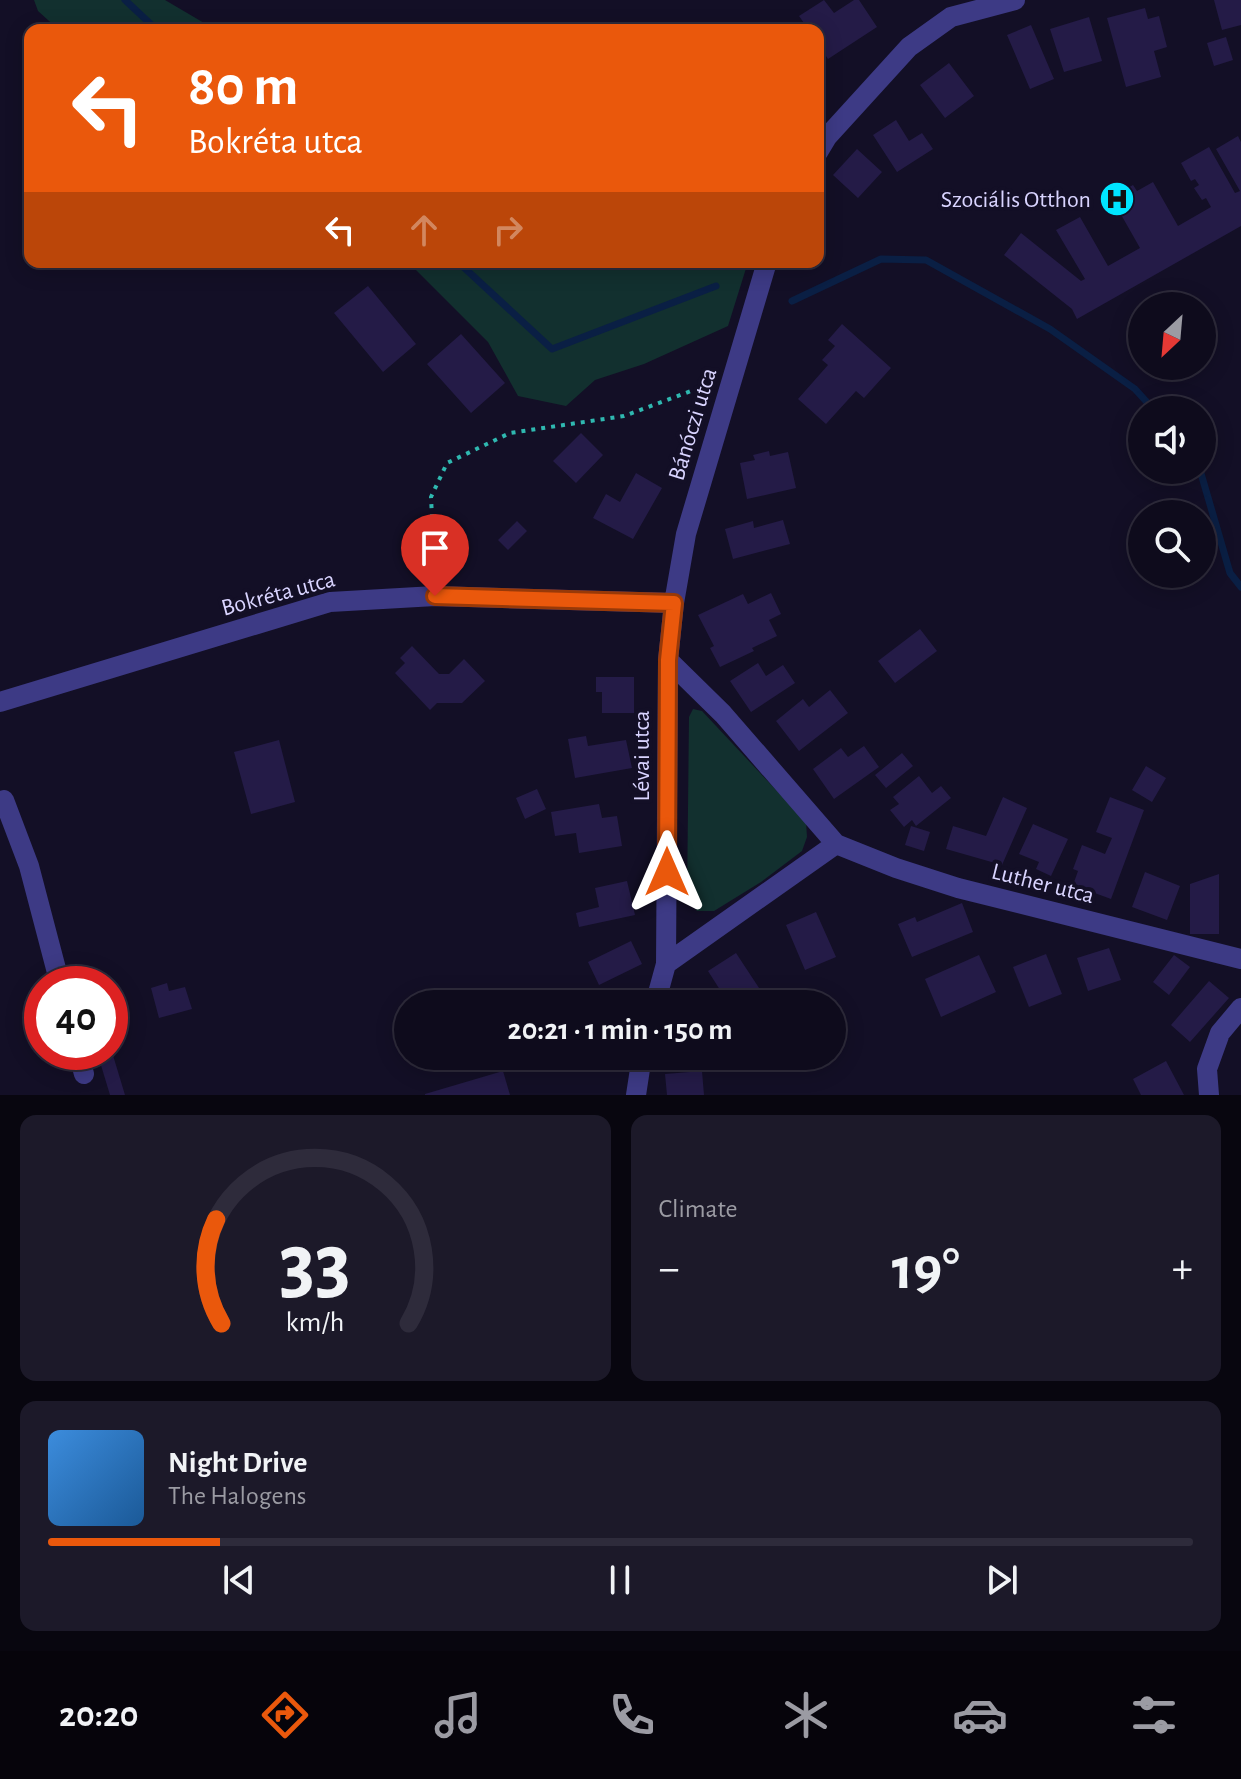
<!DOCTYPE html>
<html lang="en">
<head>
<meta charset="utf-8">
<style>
	body { margin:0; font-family:"Alegreya Sans",sans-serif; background:#1c1929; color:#f1f3f6; height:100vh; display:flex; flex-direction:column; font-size:30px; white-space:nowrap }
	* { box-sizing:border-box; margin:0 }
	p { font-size:26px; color:#9b9ba3 }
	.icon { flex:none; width:44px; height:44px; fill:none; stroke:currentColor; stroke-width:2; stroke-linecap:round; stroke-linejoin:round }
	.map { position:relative; height:1095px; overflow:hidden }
	.drawer { display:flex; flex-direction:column; gap:20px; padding:20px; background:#08060f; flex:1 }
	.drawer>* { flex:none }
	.guide { position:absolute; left:24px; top:24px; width:800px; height:244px; border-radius:16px; box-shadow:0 4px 20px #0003,0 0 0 2px #2e2b3b; background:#ea580c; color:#fff; overflow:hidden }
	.needle { width:52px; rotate:206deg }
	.controls { position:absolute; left:1128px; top:292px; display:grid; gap:16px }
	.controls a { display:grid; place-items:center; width:88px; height:88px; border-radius:50%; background:#0e0b1c; box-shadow:0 4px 20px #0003,0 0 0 2px #2e2b3b; font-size:40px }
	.speed { position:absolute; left:24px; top:966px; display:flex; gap:16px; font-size:40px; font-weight:700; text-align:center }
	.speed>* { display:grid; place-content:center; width:104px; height:104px; border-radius:50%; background:#0e0b1c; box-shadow:0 4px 20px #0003,0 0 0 2px #2e2b3b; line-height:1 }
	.speed .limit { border:12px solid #d22; background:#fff; color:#111 }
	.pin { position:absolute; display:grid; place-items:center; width:68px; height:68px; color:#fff; margin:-82px -34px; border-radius:50% 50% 50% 0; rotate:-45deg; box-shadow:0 0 8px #0007 }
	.pin .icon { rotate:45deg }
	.me { position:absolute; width:88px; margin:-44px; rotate:0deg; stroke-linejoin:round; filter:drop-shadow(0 0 6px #0008) }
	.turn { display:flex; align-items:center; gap:28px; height:168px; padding:0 32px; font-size:36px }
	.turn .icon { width:104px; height:104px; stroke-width:2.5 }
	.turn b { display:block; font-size:56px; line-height:68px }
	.lanes { display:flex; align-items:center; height:76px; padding:0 32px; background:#0003; justify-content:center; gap:40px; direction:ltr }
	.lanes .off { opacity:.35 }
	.big { font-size:60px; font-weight:600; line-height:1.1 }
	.drawer .card { flex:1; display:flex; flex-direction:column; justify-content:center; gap:12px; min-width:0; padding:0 28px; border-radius:16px; background:#1c1929 }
	.drawer .dial { align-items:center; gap:0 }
	.dial svg { height:208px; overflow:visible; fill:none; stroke:#2e2b3b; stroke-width:7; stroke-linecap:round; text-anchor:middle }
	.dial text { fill:#f1f3f6; stroke:none }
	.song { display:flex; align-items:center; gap:24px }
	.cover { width:96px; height:96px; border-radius:12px; background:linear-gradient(135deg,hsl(210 70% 55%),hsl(210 70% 35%)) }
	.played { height:8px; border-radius:4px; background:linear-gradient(90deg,#ea580c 15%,#2e2b3b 15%) }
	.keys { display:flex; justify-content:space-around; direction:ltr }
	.heat { display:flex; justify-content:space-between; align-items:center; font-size:44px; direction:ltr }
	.drawer .tiles { flex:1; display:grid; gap:20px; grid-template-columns:1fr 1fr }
	.card:last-child { grid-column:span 2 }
	.trip { position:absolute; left:394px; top:990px; width:452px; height:80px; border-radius:40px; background:#0e0b1c; box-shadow:0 4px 20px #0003,0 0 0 2px #2e2b3b; font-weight:600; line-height:80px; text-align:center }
	.tab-bar { display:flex; height:128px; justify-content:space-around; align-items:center; background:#06040b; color:#9b9ba3 }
	.tab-bar .icon { width:56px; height:56px }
	.tab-bar .on { color:#ea580c }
	.tab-bar b { font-size:36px; color:#f1f3f6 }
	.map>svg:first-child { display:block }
	.green { fill:#12302f }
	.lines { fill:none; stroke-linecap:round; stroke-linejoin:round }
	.stream { stroke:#0a1f44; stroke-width:7 }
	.building { fill:#241b47 }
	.path { stroke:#2fb8b0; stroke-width:4; stroke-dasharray:4 6; stroke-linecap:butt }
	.minor { stroke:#3d3a85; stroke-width:20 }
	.route-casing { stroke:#983908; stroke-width:20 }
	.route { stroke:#ea580c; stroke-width:14 }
	.labels { text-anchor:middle; stroke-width:8; stroke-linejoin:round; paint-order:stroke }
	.poi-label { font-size:24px; fill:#d9d4ff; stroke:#130f26; text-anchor:end }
	.street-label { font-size:24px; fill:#d9d4ff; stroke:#130f26 }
</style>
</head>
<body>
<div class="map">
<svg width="1241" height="1095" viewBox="0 0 1241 1095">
	<rect width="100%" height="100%" fill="#130f26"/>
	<path class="green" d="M34 0H165L216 30H59L38 11Z
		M408 262H748L728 326 644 364 595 380 566 406 518 396 488 342Z
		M693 709 702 711 806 822 807 837 802 851 761 882 714 911H697L687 899 689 717Z"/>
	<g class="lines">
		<path class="stream" d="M125 0 157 30
			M458 262 552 349 716 286
			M792 301 881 259 926 260 1050 329 1135 389 1154 410
			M1200 470 1230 573 1241 587"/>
	</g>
	<path class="building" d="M824 0 834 13 854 0H859L877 27 828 59 818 44V30H809L799 16Z
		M1214 0H1241V25L1222 30Z
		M1145 8 1148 19 1159 16 1167 47 1154 51 1161 77 1126 87 1107 18Z
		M1089 17 1102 61 1064 72 1050 29Z
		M1031 25 1054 79 1030 89 1007 35Z
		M1226 37 1233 60 1214 66 1207 43Z
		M949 63 974 96 945 118 920 85Z
		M896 120 909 141 922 133 933 149 897 172 873 135Z
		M1238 136 1241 142V226L1077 319 1072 309 1004 255 1021 233 1081 281 1085 279 1056 230 1080 217 1108 266 1140 248 1111 197 1133 185 1137 191 1153 182 1178 226 1211 207 1206 198 1202 200 1194 188 1199 185 1195 179 1191 181 1181 163 1209 147 1235 193 1240 191 1216 149Z
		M857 149 882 172 858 198 833 175Z
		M368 286 416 344 383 372 334 313Z
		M842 324 891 368 864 398 856 391 826 424 798 399 828 365 822 360 835 346 828 340Z
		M461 334 505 383 471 413 427 364Z
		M581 433 603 455 576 483 553 461Z
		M769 451 770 456 788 452 796 488 747 499 740 463 755 460 753 455Z
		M636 473 662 488 633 539 593 518 606 494 620 502Z
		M783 520 790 544 733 559 725 529 753 521 754 528Z
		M517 521 527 531 508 550 498 540Z
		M771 593 781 614 769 620 777 636 752 648 754 651 720 667 710 648 714 646 698 615 743 594 748 604Z
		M920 629 937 651 895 683 878 661Z
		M412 646 439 674H449L464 659 485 681 462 703H437L430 710 395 673 405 663 400 658Z
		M758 663 766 676 783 665 795 683 751 712 730 681Z
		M596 677H634V713H602V692H596Z
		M830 690 848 713 799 751 776 721 803 699 809 707Z
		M586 736 588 746 626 740 632 768 575 778 568 739Z
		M279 740 295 802 251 814 234 752Z
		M864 746 879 767 834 799 813 769 841 748 848 757Z
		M902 753 913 766 886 788 875 775Z
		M1146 766 1166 778 1152 802 1132 790Z
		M919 776 932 793 941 786 951 798 916 826 912 820 904 827 890 810 899 804 893 797Z
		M537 789 546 809 525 819 516 798Z
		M1003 797 1027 808 1002 865 946 849 953 826 986 836Z
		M1110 797 1144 810 1111 899 1073 885 1078 871 1073 869 1082 845 1105 854 1112 838 1096 832Z
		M599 804 602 818 617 816 622 846 579 853 576 833 555 836 551 812Z
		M1033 824 1068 839 1051 876 1036 869 1039 862 1019 854Z
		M911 826 930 832 924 851 905 845Z
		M1145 872 1180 886 1167 920 1132 907Z
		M1219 874V934H1190V884Z
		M627 881 635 915 579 927 576 913 599 907 595 888Z
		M962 903 973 932 912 957 898 924 915 917 917 922Z
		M816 912 836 957 805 970 786 925Z
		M631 941 642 964 599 985 588 962Z
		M1109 948 1121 980 1088 991 1077 958Z
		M736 953 763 994 747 1004H729L708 971Z
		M1046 954 1062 994 1029 1007 1013 967Z
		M979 955 996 992 941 1017 925 979Z
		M1174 955 1190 967 1169 995 1153 982Z
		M88 970 92 984H77L74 974Z
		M1209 981 1229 998 1190 1042 1171 1025Z
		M167 983 169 991 185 987 192 1009 159 1018 151 988Z
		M97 1052H112L125 1095H110Z
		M1166 1061 1184 1095H1141L1133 1079Z
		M503 1071 510 1095H425V1094Z
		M702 1071 704 1095H667L665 1074Z"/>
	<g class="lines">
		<path class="path" d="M435 578 431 497 447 463 510 433 624 416 710 384"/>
		<path class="minor" d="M818 152 827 137 909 47 951 17 1015 0
			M668 660 723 714 836 844 896 868 958 888 1241 959
			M0 702 330 602 435 596 674 603
			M4 800 29 866 60 984
			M666 964 836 844
			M655 1004 666 964 668 660 674 603 686 534 767 262
			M78 1052 84 1074
			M636 1095 642 1056
			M1209 1095 1207 1069 1220 1033 1241 1008"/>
	</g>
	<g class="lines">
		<g class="route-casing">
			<path id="route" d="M435 596 674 603 668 660 667 872"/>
		</g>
		<use href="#route" class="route"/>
	</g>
	<defs>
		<g id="hospital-disc" transform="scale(1.8)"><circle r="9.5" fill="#00e5ff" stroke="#130f26"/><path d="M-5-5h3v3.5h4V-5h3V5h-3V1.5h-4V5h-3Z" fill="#111"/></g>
	</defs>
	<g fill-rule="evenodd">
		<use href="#hospital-disc" x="1117" y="199"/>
	</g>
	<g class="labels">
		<g class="poi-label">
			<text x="1091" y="207">Szociális Otthon</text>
		</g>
		<g class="street-label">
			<text transform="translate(692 424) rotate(-73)" y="8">Bánóczi utca</text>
			<text transform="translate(278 593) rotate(-15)" y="8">Bokréta utca</text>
			<text transform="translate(641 756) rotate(-90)" y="8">Lévai utca</text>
			<text transform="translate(1043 883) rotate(14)" y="8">Luther utca</text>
		</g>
	</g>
</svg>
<div class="controls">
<a><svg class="needle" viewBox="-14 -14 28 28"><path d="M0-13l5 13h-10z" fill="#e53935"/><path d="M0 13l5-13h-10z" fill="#9b9ba3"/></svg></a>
<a><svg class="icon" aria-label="sound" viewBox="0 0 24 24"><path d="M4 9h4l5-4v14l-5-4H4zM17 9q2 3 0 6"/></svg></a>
<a><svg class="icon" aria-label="search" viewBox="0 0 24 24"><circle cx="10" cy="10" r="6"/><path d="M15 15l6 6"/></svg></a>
</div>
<div class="speed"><div class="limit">40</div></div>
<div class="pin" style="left:435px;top:596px;background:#d93025"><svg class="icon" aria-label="arrive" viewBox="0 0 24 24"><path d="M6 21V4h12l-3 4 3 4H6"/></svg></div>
<svg class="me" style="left:667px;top:872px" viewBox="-20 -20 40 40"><path d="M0-17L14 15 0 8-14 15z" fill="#ea580c" stroke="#fff" stroke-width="4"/></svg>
<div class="trip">20:21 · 1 min · 150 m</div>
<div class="guide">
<div class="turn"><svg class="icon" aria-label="left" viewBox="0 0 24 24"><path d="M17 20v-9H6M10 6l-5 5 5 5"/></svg><div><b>80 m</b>Bokréta utca</div></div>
<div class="lanes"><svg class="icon" aria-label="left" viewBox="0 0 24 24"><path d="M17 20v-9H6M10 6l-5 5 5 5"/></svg><svg class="icon off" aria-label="ahead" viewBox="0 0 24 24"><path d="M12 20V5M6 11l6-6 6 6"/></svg><svg class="icon off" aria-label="right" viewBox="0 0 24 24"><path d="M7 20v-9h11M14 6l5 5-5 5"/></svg></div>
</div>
</div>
<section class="drawer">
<div class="tiles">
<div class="card dial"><svg viewBox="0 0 100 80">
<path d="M14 69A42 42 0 1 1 86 69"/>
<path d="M14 69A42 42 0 0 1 12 29" stroke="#ea580c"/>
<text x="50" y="56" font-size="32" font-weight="700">33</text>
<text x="50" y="72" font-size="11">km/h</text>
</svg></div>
<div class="card"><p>Climate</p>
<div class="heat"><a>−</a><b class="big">19°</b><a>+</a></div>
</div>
<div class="card">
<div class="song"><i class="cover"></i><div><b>Night Drive</b><p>The Halogens</p></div></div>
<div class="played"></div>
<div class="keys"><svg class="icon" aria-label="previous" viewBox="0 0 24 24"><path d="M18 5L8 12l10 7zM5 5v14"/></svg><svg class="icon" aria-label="pause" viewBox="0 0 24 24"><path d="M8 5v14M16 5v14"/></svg><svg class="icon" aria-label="next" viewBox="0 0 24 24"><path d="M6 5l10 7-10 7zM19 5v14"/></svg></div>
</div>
</div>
</section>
<nav class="tab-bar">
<b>20:20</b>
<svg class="icon on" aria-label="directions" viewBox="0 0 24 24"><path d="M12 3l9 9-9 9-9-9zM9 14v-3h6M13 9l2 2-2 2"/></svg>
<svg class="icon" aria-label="music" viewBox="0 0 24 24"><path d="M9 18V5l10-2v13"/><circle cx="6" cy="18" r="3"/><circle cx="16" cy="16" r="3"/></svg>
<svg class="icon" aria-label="phone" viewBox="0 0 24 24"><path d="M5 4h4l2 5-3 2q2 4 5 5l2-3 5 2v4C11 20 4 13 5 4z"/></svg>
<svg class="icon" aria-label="climate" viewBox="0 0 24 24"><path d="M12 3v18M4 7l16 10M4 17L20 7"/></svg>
<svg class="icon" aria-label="car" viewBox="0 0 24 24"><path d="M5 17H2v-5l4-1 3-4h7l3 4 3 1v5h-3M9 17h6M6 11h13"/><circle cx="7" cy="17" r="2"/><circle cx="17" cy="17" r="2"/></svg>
<svg class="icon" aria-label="filters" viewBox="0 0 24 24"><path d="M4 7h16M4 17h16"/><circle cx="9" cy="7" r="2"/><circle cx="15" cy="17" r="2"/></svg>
</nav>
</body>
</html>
